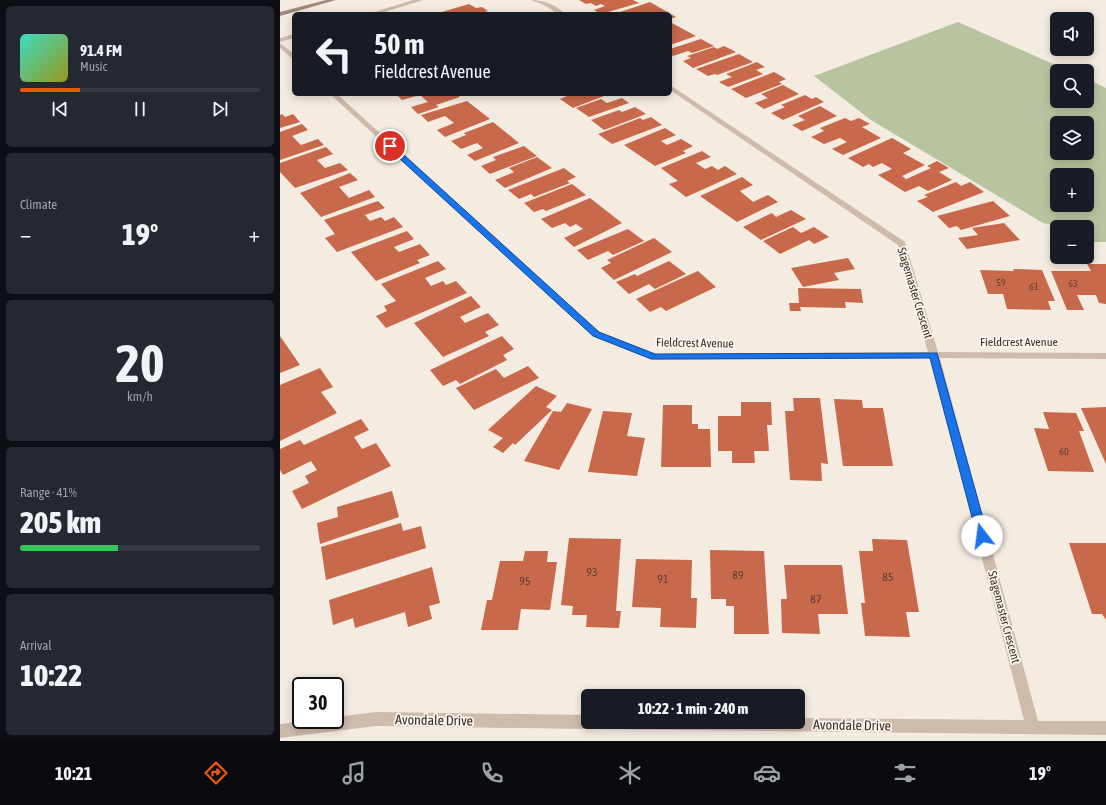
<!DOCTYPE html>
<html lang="en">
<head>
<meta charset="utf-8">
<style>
	body { margin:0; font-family:"Asap Condensed",sans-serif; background:#242831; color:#f1f3f6; height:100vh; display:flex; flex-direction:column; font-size:15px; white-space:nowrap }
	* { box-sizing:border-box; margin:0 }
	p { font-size:13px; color:#9ea1a6 }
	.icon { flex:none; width:22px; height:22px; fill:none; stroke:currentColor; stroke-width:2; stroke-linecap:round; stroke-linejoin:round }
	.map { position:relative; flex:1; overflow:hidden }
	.side { display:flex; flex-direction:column; gap:6px; padding:6px; background:#0d0f14; width:280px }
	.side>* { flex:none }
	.hud { position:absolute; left:12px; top:12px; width:380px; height:84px; border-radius:6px; box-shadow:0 2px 10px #0003; background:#171b24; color:#f1f3f6; overflow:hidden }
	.buttons { position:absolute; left:770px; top:12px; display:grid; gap:8px }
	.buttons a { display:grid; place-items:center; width:44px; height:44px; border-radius:6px; background:#171b24; box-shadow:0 2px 10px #0003; font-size:20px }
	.speed { position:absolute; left:12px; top:677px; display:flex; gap:8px; font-size:20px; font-weight:700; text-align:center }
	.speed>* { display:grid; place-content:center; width:52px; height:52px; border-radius:50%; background:#171b24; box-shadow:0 2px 10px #0003; line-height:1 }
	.speed .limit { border:2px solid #111; border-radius:6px; background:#fff; color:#111 }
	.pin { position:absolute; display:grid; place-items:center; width:34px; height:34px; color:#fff; margin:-17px; border:2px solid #fff; border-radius:50%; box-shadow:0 1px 4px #0007 }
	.me { position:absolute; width:44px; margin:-22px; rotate:345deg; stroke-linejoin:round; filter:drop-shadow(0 0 3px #0008) }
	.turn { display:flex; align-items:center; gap:14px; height:84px; padding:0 16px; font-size:18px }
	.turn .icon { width:52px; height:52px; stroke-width:2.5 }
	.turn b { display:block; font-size:28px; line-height:34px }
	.big { font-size:30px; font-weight:800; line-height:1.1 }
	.side .widget { flex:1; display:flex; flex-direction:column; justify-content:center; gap:6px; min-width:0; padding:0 14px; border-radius:6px; background:#242831 }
	.side .dial { align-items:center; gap:0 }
	.dial b { font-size:52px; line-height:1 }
	.song { display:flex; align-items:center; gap:12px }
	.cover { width:48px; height:48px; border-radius:6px; background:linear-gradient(135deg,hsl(170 70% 55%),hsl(60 70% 35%)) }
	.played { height:4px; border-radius:2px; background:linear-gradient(90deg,#ea580c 25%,#363941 25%) }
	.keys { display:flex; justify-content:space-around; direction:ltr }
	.heat { display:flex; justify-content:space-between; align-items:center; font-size:22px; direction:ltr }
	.charge { height:6px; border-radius:3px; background:linear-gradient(90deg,#34c759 41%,#363941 0) }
	.trip { position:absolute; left:301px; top:689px; width:224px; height:40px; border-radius:6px; background:#171b24; box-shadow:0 2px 10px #0003; font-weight:800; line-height:40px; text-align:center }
	.tabs { display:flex; height:64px; justify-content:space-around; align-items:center; background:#090b0e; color:#9ea1a6 }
	.tabs .icon { width:28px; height:28px }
	.tabs .active { color:#ea580c }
	.tabs b { font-size:18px; color:#f1f3f6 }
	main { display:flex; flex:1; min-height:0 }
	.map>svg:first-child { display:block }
	.green { fill:#b8c4a0; fill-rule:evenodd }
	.building { fill:#c8694b }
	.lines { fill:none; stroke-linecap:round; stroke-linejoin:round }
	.minor { fill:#cdbbac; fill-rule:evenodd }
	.secondary { fill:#a18a7d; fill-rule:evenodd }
	.route { fill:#1a73e8; stroke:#114b97 }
	.labels { text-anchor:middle; stroke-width:3.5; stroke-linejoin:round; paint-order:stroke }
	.number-label { font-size:10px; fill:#5e3e33 }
	.street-label { font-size:12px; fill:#3b302b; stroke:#fbf5ee }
	.near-number-label { font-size:12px; fill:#5e3e33 }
	.near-street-label { font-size:14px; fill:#3b302b; stroke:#fbf5ee }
</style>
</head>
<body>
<main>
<section class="side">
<div class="widget">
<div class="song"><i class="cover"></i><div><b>91.4 FM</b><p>Music</p></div></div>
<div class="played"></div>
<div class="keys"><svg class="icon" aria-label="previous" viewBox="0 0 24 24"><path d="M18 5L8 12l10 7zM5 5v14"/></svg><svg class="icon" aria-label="pause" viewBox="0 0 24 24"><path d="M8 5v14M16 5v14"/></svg><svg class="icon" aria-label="next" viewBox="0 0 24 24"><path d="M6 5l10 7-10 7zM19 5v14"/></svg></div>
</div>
<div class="widget"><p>Climate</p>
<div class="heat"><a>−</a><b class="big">19°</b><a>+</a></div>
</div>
<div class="widget dial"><b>20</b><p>km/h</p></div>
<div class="widget"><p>Range · 41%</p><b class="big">205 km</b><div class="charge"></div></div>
<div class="widget"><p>Arrival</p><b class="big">10:22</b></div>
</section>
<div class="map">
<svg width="826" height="741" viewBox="0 0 826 741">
	<rect width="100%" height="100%" fill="#f4ebe1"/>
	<path class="green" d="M678 22 789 71H777V101H807V79L826 88V242H807V227H785L763 223 591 120 534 76ZM777 123H807V153H777ZM777 175H807V205H777Z"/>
	<path class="building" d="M299 0H353L359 3 321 14 314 10 325 6 321 4 316 6 311 3 306 4Z
		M370 2 396 17 390 19V14H334Z
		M189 4 196 8 202 7 208 11 197 14H155Z
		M390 22 416 36 390 45Z
		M421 39 434 46 412 53 408 51 393 56 390 54V49Z
		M444 46 456 52 413 68 403 61 411 58 407 56 434 47 437 49Z
		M459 54 473 62 437 75 435 74 428 76 416 69Z
		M477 62 485 67 476 70 483 74 448 87 439 82 452 77 446 74Z
		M494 72 506 79 499 82 502 84 466 98 451 89Z
		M503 85 519 94 484 109 475 103 488 98 481 94Z
		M116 94H176L180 97 156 105 159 107 138 114 131 107 148 102 140 95 122 100Z
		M292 94H329L293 108 280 99Z
		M525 95 532 99 536 97 544 102 503 120 491 113 505 107 501 105Z
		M342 98 349 103 309 117 296 108 321 99 327 103Z
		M187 101 210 119 165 137 157 130 174 123 165 116 148 122 141 115Z
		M540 106 557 116 522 131 512 125 525 120 518 116Z
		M355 107 366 114 324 130 311 120 339 110 342 112Z
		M2 114 5 117 13 114 20 122 0 128V115Z
		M371 117 382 125 332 144 318 134 360 118 363 120Z
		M565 118 571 121 579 118 590 124 582 127 601 138 563 155 552 149 567 142 560 138 544 144 531 137 544 131 540 128Z
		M213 122 239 143 195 161 187 155 203 148 197 143 181 149 171 141 186 135 184 133Z
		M22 124 28 130 12 136 21 145 38 139 44 145 0 160V132Z
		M385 128 396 135 381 141 387 145 401 139 413 146 403 151 406 153 375 166 344 145Z
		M612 138 631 149 623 153 645 165 622 176 626 179 622 181 651 168 647 166 657 161 669 168 659 172 672 180 648 191 639 186 625 192 598 175 612 169 602 163 593 167 589 164 583 167 568 158Z
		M244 146 257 156 210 174 201 166 216 160 213 157Z
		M46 147 53 154 37 160 45 168 60 163 68 170 15 188 0 172V163Z
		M422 151 431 157 416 163 425 169 432 166 438 170 445 166 457 174 406 197 389 184 398 181 381 168Z
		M257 157 272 168 225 188 215 180 234 172 229 168Z
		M284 168 296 177 287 181 290 183 254 197 251 194 239 199 228 190Z
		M70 173 78 180 59 187 69 198 89 190 95 197 41 217 20 193Z
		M462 177 473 185 460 191 473 202 488 195 498 202 457 222 420 196Z
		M676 182 681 186 690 182 704 192 653 212 637 201 648 197 644 195Z
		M292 184 306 195 266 211 263 209 254 212 244 203Z
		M310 198 342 223 294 247 284 238 303 229 296 224 290 227 285 223 272 228 261 219Z
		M98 201 105 208 85 215 90 221 101 217 105 221 114 217 123 227 57 252 45 238 55 234 44 220Z
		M713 201 730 216 681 230 677 226 669 228 657 216Z
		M511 210 526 219 481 240 463 227 492 213 496 217Z
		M724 223 740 240 687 249 678 238 698 235 692 228Z
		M513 227 521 233 534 227 549 237 534 244 529 240 500 254 483 241Z
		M348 229 364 241 333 255 328 251 308 260 297 250Z
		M127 231 134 239 114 247 119 252 140 244 150 255 137 260 140 263 96 281 71 252Z
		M374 238 392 252 334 280 321 268 331 263 327 260Z
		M568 258 575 269 554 273 559 280 523 287 511 268Z
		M158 261 166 269 145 278 151 286 163 281 166 285 176 281 187 293 106 328 96 316 107 311 104 306 116 301 101 284Z
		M389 261 406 274 375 289 369 284 349 294 336 282 355 274 357 276Z
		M807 264H826V304L819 303 816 295H797L804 310H787L771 271H811Z
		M733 269 762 270 775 301H768L771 310 727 309 723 294H708L700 270 734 271Z
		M418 271 436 287 386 311 381 307 370 312 356 299Z
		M518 288 581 289 583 303 565 302 566 308 520 307 521 311H510L509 303H519Z
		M191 296 201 307 180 317 185 323 208 313 219 325 205 332 209 336 163 357 134 323Z
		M0 336 20 365 0 373Z
		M222 336 234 349 223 355 227 360 180 384 176 380 163 386 150 370Z
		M248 366 259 378 194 410 176 388 216 369 224 378Z
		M40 368 53 387 41 392 57 413 0 441V385Z
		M256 386 277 396 266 407 272 410 235 445 233 443 223 453 213 447 223 438 208 430Z
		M513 398H540L548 464 541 463 542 481 510 480 505 411H514Z
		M554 399 582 400 583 408H603L613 466H563Z
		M461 402H491L492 425H487L489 451H474L475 463H452V451H438V416H461Z
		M287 403 312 409 279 470 244 461 273 411 281 412Z
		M383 405H412V424H418V429H430L431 467H381Z
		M826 407V464L801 408Z
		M323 411 352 413 347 436 365 438 357 476 308 472Z
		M763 412 796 413 804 431H799L814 472 768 471 754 428 769 429Z
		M81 419 89 430 74 437 82 449 96 443 111 466 22 509 12 491 29 483 25 476 37 470 31 461 3 475 0 470V449L20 440 24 445Z
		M112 491 119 517 40 544 37 523 58 517 57 507Z
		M121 523 123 531 141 526 146 548 46 580 41 547Z
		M289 538 341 539 336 611H341L339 628 306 627 307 615H292L293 606 281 605Z
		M592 539 627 540 639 612H626L630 637 585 636 581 603H585L579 551H593Z
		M789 543H826V620L822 614H812Z
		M430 550 484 551 489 634H454V606H446V599H431Z
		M245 551H268L267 562H277L270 610 241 609 238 630H201L207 600H212L220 561H243Z
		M356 559 412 560 411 598H417L416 628 380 627 381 608 352 607Z
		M504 565H562L568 614H538L540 634 502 633 501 599H507Z
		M152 567 160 603 149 606 152 619 128 627 125 612 75 628 73 618 53 625 49 600Z"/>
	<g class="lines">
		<path class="minor" d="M133 0H143L98 14H88Z
			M251 0C264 0 276 5 285 14H278L266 6Z
			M14 34V38L0 42V38Z
			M0 43 14 54V60L0 48Z
			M390 85 625 242 658 352 826 353V359L660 358 758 721H826V735L317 729 312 727 308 729 96 726 0 738V724L34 720H55V717L96 712 308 715V722H518V718L744 720 650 358 375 360 313 336 50 94H57L319 332 376 354 648 352 618 245 390 90Z"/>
		<path class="secondary" d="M46 0H56L0 16V12Z"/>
	</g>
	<path class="route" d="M108 145H113L319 332 375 354 657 353 708 536 706 539H698L697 536 650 358 371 359 313 336 108 148Z"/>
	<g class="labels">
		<g class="number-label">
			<text x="721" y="286">59</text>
			<text x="793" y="287">63</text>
			<text x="754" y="290">61</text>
			<text x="784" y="455">60</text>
		</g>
		<g class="street-label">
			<text transform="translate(635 293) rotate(73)" y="4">Stagemaster Crescent</text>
			<text x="739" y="346">Fieldcrest Avenue</text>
			<text transform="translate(415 343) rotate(1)" y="4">Fieldcrest Avenue</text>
			<text transform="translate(724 617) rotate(75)" y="4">Stagemaster Crescent</text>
		</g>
		<g class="near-number-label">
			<text x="312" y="576">93</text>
			<text x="458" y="579">89</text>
			<text x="608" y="581">85</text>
			<text x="383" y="583">91</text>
			<text x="245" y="585">95</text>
			<text x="536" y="603">87</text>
		</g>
		<g class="near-street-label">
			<text transform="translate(154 720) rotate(1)" y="5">Avondale Drive</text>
			<text transform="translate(572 725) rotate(1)" y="5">Avondale Drive</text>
		</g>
	</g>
</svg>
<div class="buttons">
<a><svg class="icon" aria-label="sound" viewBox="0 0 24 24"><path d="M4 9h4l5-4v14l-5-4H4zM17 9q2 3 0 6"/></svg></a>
<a><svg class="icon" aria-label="search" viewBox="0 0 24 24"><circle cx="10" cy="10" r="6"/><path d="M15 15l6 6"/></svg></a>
<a><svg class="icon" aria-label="layers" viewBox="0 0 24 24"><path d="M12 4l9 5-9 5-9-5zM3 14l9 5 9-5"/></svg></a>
<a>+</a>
<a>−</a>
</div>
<div class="speed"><div class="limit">30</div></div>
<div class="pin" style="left:110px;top:146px;background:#d93025"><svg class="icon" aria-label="arrive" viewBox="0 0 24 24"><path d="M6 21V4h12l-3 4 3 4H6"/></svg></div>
<svg class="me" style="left:702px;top:536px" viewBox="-20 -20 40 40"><circle r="19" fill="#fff"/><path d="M0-13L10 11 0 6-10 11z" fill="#1a73e8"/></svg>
<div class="trip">10:22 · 1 min · 240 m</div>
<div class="hud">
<div class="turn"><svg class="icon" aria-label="left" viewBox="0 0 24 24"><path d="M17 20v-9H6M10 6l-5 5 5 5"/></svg><div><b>50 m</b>Fieldcrest Avenue</div></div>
</div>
</div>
</main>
<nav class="tabs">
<b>10:21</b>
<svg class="icon active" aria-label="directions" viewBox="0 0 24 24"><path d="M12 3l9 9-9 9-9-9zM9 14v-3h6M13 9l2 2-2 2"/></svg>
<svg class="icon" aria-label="music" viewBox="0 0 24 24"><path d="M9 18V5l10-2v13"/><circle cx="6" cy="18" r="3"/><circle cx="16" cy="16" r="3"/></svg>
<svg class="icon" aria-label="phone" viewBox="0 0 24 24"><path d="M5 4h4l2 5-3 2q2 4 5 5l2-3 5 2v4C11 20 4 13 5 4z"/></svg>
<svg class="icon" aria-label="climate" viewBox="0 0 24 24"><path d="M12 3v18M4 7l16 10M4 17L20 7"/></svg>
<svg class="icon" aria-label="car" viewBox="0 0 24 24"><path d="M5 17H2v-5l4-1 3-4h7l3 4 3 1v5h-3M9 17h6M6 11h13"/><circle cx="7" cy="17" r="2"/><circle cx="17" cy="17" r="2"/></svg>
<svg class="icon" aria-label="filters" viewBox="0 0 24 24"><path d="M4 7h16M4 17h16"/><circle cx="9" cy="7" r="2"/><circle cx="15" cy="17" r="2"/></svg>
<b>19°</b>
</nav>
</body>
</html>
